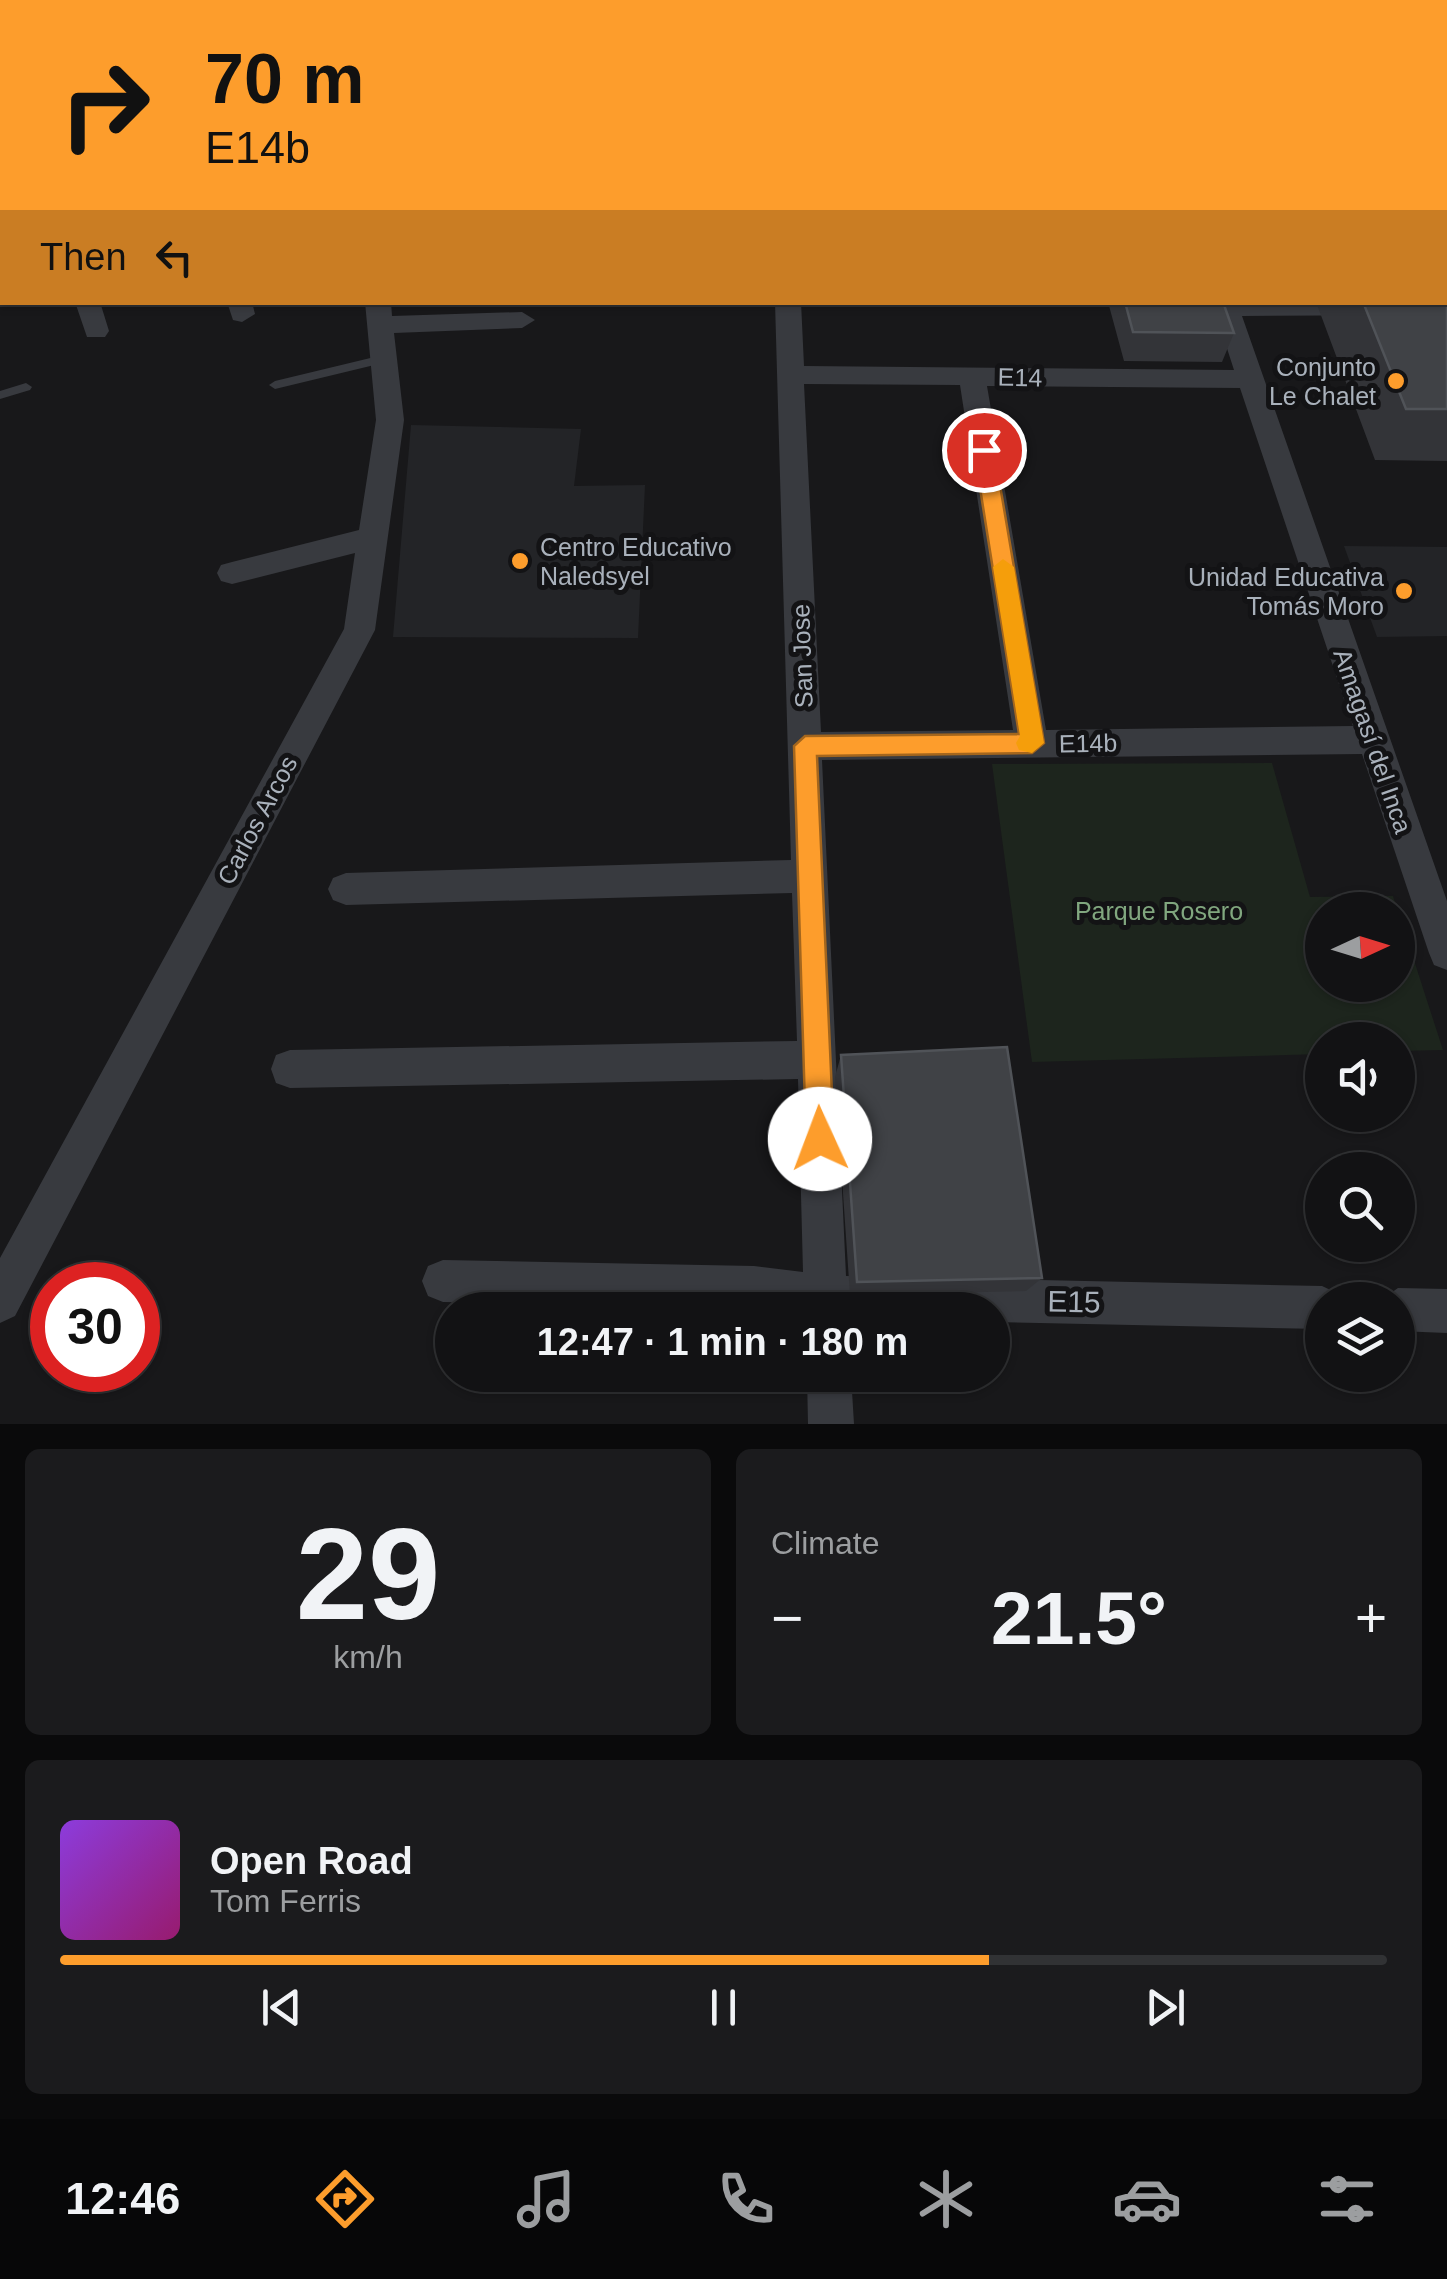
<!DOCTYPE html>
<html lang="en">
<head>
<meta charset="utf-8">
<style>
	body { margin:0; font-family:Helvetica,sans-serif; background:#1b1b1d; color:#f1f3f6; height:100vh; display:flex; flex-direction:column; font-size:38px; white-space:nowrap }
	* { box-sizing:border-box; margin:0 }
	p { font-size:32px; color:#9c9ea0 }
	.icon { flex:none; width:55px; height:55px; fill:none; stroke:currentColor; stroke-width:2; stroke-linecap:round; stroke-linejoin:round }
	.map { position:relative; height:1424px; overflow:hidden }
	.side { display:flex; flex-direction:column; gap:25px; padding:25px; background:#0a0a0b; flex:1 }
	.side>* { flex:none }
	.top-card { position:absolute; left:0px; top:0px; width:1448px; height:305px; box-shadow:0 2px 8px #0004,0 0 0 2px #313234; background:#fd9d2c; color:#111; overflow:hidden }
	.needle { width:65px; rotate:86deg }
	.tools { position:absolute; left:1305px; top:892px; display:grid; gap:20px }
	.tools a { display:grid; place-items:center; width:110px; height:110px; border-radius:50%; background:#121214; box-shadow:0 2px 8px #0004,0 0 0 2px #313234; font-size:50px }
	.speed { position:absolute; left:30px; top:1262px; display:flex; gap:20px; font-size:50px; font-weight:700; text-align:center }
	.speed>* { display:grid; place-content:center; width:130px; height:130px; border-radius:50%; background:#121214; box-shadow:0 2px 8px #0004,0 0 0 2px #313234; line-height:1 }
	.speed .limit { border:15px solid #d22; background:#fff; color:#111 }
	.pin { position:absolute; display:grid; place-items:center; width:85px; height:85px; color:#fff; margin:-42px; border:5px solid #fff; border-radius:50%; box-shadow:0 2px 10px #0007 }
	.me { position:absolute; width:110px; margin:-55px; rotate:358deg; stroke-linejoin:round; filter:drop-shadow(0 0 8px #0008) }
	.turn { display:flex; align-items:center; gap:35px; height:210px; padding:0 40px; font-size:45px }
	.turn .icon { width:130px; height:130px; stroke-width:2.5 }
	.turn b { display:block; font-size:70px; line-height:85px }
	.then { display:flex; align-items:center; height:95px; padding:0 40px; background:#0003; gap:20px; font-size:38px }
	.big { font-size:75px; font-weight:800; line-height:1.1 }
	.side .widget { flex:1; display:flex; flex-direction:column; justify-content:center; gap:15px; min-width:0; padding:0 35px; border-radius:15px; background:#1b1b1d }
	.side .dial { align-items:center; gap:0 }
	.dial b { font-size:130px; line-height:1 }
	.song { display:flex; align-items:center; gap:30px }
	.cover { width:120px; height:120px; border-radius:15px; background:linear-gradient(135deg,hsl(270 70% 55%),hsl(320 70% 35%)) }
	.played { height:10px; border-radius:5px; background:linear-gradient(90deg,#fd9d2c 70%,#313234 70%) }
	.keys { display:flex; justify-content:space-around; direction:ltr }
	.heat { display:flex; justify-content:space-between; align-items:center; font-size:55px; direction:ltr }
	.side .tiles { flex:1; display:grid; gap:25px; grid-template-columns:1fr 1fr }
	.widget:last-child { grid-column:span 2 }
	.trip { position:absolute; left:435px; top:1292px; width:575px; height:100px; border-radius:50px; background:#121214; box-shadow:0 2px 8px #0004,0 0 0 2px #313234; font-weight:800; line-height:100px; text-align:center }
	.menu { display:flex; height:160px; justify-content:space-around; align-items:center; background:#070708; color:#9c9ea0 }
	.menu .icon { width:70px; height:70px }
	.menu .on { color:#fd9d2c }
	.menu b { font-size:45px; color:#f1f3f6 }
	.map>svg:first-child { display:block }
	.built { fill:#232427 }
	.green { fill:#1d251d }
	.lines { fill:none; stroke-linecap:round; stroke-linejoin:round }
	.service { fill:#383a3f; fill-rule:evenodd }
	.minor { fill:#383a3f; fill-rule:evenodd }
	.tertiary { fill:#383a3f; fill-rule:evenodd }
	.wall { fill:#333438 }
	.building { fill:#404246; stroke:#505358; stroke-width:2.5 }
	.route { fill:#fd9d2c; stroke:#a4661d; stroke-width:2.5 }
	.slow { fill:#f59e0b }
	.poi-dot { fill:#fd9d2c; stroke:#131315; stroke-width:4 }
	.labels { text-anchor:middle; stroke-width:10; stroke-linejoin:round; paint-order:stroke }
	.poi-label { font-size:25px; fill:#a9b1bb; stroke:#131315; text-anchor:end }
	.street-label { font-size:25px; fill:#a9b1bb; stroke:#131315 }
	.park-label { font-size:25px; fill:#81a77f; stroke:#131315 }
	.near-street-label { font-size:30px; fill:#a9b1bb; stroke:#131315 }
</style>
</head>
<body>
<div class="map">
<svg width="1447" height="1424" viewBox="0 0 1447 1424">
	<rect width="100%" height="100%" fill="#18181a"/>
	<path class="built" d="M1 0H532L533 2H2V10Z
		M411 425 581 429 574 486 645 485 638 638 393 637Z
		M1344 546 1447 547V636L1377 637Z"/>
	<path class="green" d="M1272 763 1310 897 1393 896 1397 910H1322V985H1398V911L1443 1050 1398 1051V1040H1322V1054L1032 1062 992 764Z"/>
	<g class="lines">
		<path class="service" d="M387 354 391 355V361L275 389 269 385 275 381Z
			M26 383 32 387 30 390 0 399V391Z"/>
		<path class="minor" d="M548 0H568L569 2H549Z
			M1145 0H1165L1167 2H1147Z
			M1321 0H1341L1342 2H1322Z
			M1445 200H1447V217H1445Z
			M1447 299V315L1242 316 1447 901V970L1434 965 1429 953 1362 754 822 760 846 1276 1322 1286 1337 1293 1340 1300H1322V1329L992 1322V1310L443 1302 428 1296 422 1281 428 1266 443 1260 754 1266 803 1272 798 1079 290 1088 276 1083 271 1069 276 1055 290 1050 797 1041 792 893 346 905 333 900 328 889 333 878 346 873 791 860 775 302H801L804 366 1234 370 1212 302H1445ZM804 384 960 385 1013 730 821 732ZM987 386 1240 388 1353 726 1046 730Z
			M75 302H100L109 331 105 337H87Z
			M227 302H252L255 314 242 322 233 320Z
			M365 302H391L392 316 522 312 535 320 522 328 394 333 404 420 375 630 15 1316 0 1323V1258L344 629 355 553 232 584 221 581 217 573 221 565 232 562 359 530 376 420Z
			M1398 1288 1447 1289V1333L1398 1331V1300H1381Z
			M807 1375H851L854 1424H808Z"/>
		<path class="tertiary" d="M938 0H963L964 2H940Z
			M0 239H2V257H0Z"/>
	</g>
	<path class="wall" d="M1447 218V461L1375 460 1316 302H1445Z
		M1108 302H1223L1234 333 1222 362 1124 361Z
		M841 1055 1042 1278 1026 1291 850 1295 835 1077Z"/>
	<path class="building" d="M1445 218H1447V409H1406L1363 302H1445Z
		M1125 302H1223L1234 333 1133 332Z
		M1007 1047 1042 1278 857 1282 841 1055Z"/>
	<path class="route" d="M984 443 994 450 1044 743 1032 753 817 756 834 1139 830 1149 820 1153 810 1149 806 1139 794 746 805 736 1019 734 974 450Z"/>
	<path class="slow" d="M1003 559 1014 567 1044 743 1032 753 1019 750 1016 743 1020 736 993 567Z"/>
	<g class="poi-dot">
		<circle cx="1396" cy="381" r="10"/>
		<circle cx="520" cy="561" r="10"/>
		<circle cx="1404" cy="591" r="10"/>
	</g>
	<g class="labels">
		<g class="poi-label">
			<text x="1376" y="376">Conjunto<tspan x="1376" dy="29">Le Chalet</tspan></text>
			<text x="540" y="556" text-anchor="start">Centro Educativo<tspan x="540" dy="29">Naledsyel</tspan></text>
			<text x="1384" y="586">Unidad Educativa<tspan x="1384" dy="29">Tomás Moro</tspan></text>
		</g>
		<g class="street-label">
			<text transform="translate(1020 377) rotate(1)" y="9">E14</text>
			<text transform="translate(802 656) rotate(-92)" y="9">San Jose</text>
			<text transform="translate(1373 741) rotate(71)" y="9">Amagasí del Inca</text>
			<text transform="translate(1088 743) rotate(-1)" y="9">E14b</text>
			<text transform="translate(257 820) rotate(-62)" y="9">Carlos Arcos</text>
		</g>
		<g class="park-label">
			<text x="1159" y="920">Parque Rosero</text>
		</g>
		<g class="near-street-label">
			<text transform="translate(1074 1302) rotate(1)" y="10">E15</text>
		</g>
	</g>
</svg>
<div class="tools">
<a><svg class="needle" viewBox="-14 -14 28 28"><path d="M0-13l5 13h-10z" fill="#e53935"/><path d="M0 13l5-13h-10z" fill="#9c9ea0"/></svg></a>
<a><svg class="icon" aria-label="sound" viewBox="0 0 24 24"><path d="M4 9h4l5-4v14l-5-4H4zM17 9q2 3 0 6"/></svg></a>
<a><svg class="icon" aria-label="search" viewBox="0 0 24 24"><circle cx="10" cy="10" r="6"/><path d="M15 15l6 6"/></svg></a>
<a><svg class="icon" aria-label="layers" viewBox="0 0 24 24"><path d="M12 4l9 5-9 5-9-5zM3 14l9 5 9-5"/></svg></a>
</div>
<div class="speed"><div class="limit">30</div></div>
<div class="pin" style="left:984px;top:450px;background:#d93025"><svg class="icon" aria-label="arrive" viewBox="0 0 24 24"><path d="M6 21V4h12l-3 4 3 4H6"/></svg></div>
<svg class="me" style="left:820px;top:1139px" viewBox="-20 -20 40 40"><circle r="19" fill="#fff"/><path d="M0-13L10 11 0 6-10 11z" fill="#fd9d2c"/></svg>
<div class="trip">12:47 · 1 min · 180 m</div>
<div class="top-card">
<div class="turn"><svg class="icon" aria-label="right" viewBox="0 0 24 24"><path d="M7 20v-9h11M14 6l5 5-5 5"/></svg><div><b>70 m</b>E14b</div></div>
<div class="then">Then<svg class="icon" aria-label="left" viewBox="0 0 24 24"><path d="M17 20v-9H6M10 6l-5 5 5 5"/></svg></div>
</div>
</div>
<section class="side">
<div class="tiles">
<div class="widget dial"><b>29</b><p>km/h</p></div>
<div class="widget"><p>Climate</p>
<div class="heat"><a>−</a><b class="big">21.5°</b><a>+</a></div>
</div>
<div class="widget">
<div class="song"><i class="cover"></i><div><b>Open Road</b><p>Tom Ferris</p></div></div>
<div class="played"></div>
<div class="keys"><svg class="icon" aria-label="previous" viewBox="0 0 24 24"><path d="M18 5L8 12l10 7zM5 5v14"/></svg><svg class="icon" aria-label="pause" viewBox="0 0 24 24"><path d="M8 5v14M16 5v14"/></svg><svg class="icon" aria-label="next" viewBox="0 0 24 24"><path d="M6 5l10 7-10 7zM19 5v14"/></svg></div>
</div>
</div>
</section>
<nav class="menu">
<b>12:46</b>
<svg class="icon on" aria-label="directions" viewBox="0 0 24 24"><path d="M12 3l9 9-9 9-9-9zM9 14v-3h6M13 9l2 2-2 2"/></svg>
<svg class="icon" aria-label="music" viewBox="0 0 24 24"><path d="M9 18V5l10-2v13"/><circle cx="6" cy="18" r="3"/><circle cx="16" cy="16" r="3"/></svg>
<svg class="icon" aria-label="phone" viewBox="0 0 24 24"><path d="M5 4h4l2 5-3 2q2 4 5 5l2-3 5 2v4C11 20 4 13 5 4z"/></svg>
<svg class="icon" aria-label="climate" viewBox="0 0 24 24"><path d="M12 3v18M4 7l16 10M4 17L20 7"/></svg>
<svg class="icon" aria-label="car" viewBox="0 0 24 24"><path d="M5 17H2v-5l4-1 3-4h7l3 4 3 1v5h-3M9 17h6M6 11h13"/><circle cx="7" cy="17" r="2"/><circle cx="17" cy="17" r="2"/></svg>
<svg class="icon" aria-label="filters" viewBox="0 0 24 24"><path d="M4 7h16M4 17h16"/><circle cx="9" cy="7" r="2"/><circle cx="15" cy="17" r="2"/></svg>
</nav>
</body>
</html>
